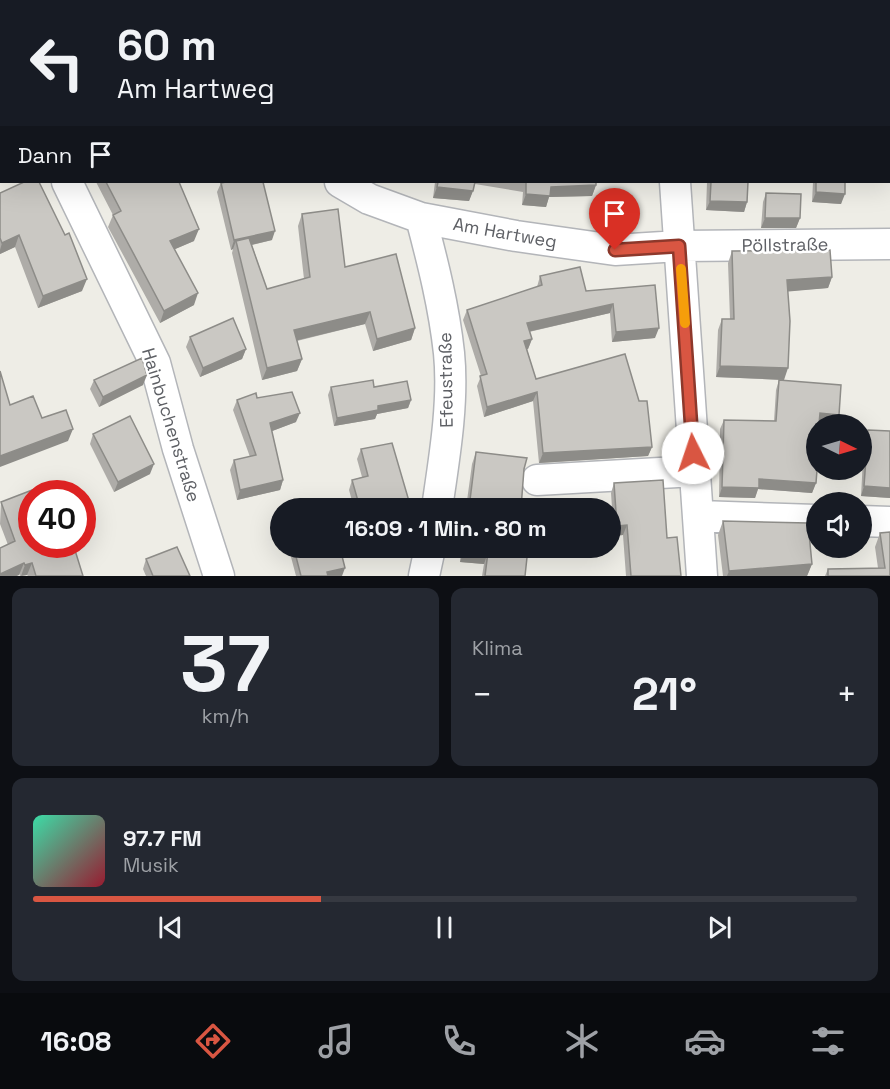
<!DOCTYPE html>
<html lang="de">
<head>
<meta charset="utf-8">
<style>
	body { margin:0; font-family:"Space Grotesk",sans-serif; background:#242831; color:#f1f3f6; height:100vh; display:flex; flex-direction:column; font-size:22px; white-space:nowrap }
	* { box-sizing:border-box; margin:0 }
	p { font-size:20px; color:#9ea1a6 }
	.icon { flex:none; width:33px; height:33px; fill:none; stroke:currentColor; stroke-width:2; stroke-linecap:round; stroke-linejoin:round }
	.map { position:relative; height:576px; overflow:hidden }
	.details { display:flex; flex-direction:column; gap:12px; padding:12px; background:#0d0f14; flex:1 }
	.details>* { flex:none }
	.hud { position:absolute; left:0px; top:0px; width:891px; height:183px; box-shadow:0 6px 24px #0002; background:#171b24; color:#f1f3f6; overflow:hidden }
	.needle { width:39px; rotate:95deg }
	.controls { position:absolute; left:806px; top:414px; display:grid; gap:12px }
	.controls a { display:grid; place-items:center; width:66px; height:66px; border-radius:50%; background:#171b24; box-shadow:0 6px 24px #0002; font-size:30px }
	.speed { position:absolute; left:18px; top:480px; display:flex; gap:12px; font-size:30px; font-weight:700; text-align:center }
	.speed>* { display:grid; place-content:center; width:78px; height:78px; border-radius:50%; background:#171b24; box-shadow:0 6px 24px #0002; line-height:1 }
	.speed .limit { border:9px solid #d22; background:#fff; color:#111 }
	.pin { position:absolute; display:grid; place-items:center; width:51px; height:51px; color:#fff; margin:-62px -26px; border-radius:50% 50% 50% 0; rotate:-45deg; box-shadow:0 0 6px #0007 }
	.pin .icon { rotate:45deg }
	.me { position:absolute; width:66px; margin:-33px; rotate:356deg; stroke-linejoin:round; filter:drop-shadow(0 0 4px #0008) }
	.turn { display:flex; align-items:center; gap:21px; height:126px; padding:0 18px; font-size:27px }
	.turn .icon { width:78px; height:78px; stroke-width:2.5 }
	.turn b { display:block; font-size:42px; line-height:51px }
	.then { display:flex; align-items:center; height:57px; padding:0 18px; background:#0003; gap:12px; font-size:22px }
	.big { font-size:45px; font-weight:700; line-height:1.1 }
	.details .widget { flex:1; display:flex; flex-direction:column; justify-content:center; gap:9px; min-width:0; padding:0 21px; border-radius:12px; background:#242831 }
	.details .dial { align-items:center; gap:0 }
	.dial b { font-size:78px; line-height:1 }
	.song { display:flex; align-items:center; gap:18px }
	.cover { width:72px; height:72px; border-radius:9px; background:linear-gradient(135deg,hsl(160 70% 55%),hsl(350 70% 35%)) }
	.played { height:6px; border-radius:3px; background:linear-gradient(90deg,#d95642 35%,#363941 35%) }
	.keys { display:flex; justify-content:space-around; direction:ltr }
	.heat { display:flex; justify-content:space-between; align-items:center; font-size:33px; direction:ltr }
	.details .tiles { flex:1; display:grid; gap:12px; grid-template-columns:1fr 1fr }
	.widget:last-child { grid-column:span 2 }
	.trip { position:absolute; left:270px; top:498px; width:351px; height:60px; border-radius:30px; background:#171b24; box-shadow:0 6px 24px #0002; font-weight:700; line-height:60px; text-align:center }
	.dock { display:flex; height:96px; justify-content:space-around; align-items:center; background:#090b0e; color:#9ea1a6 }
	.dock .icon { width:42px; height:42px }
	.dock .selected { color:#d95642 }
	.dock b { font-size:27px; color:#f1f3f6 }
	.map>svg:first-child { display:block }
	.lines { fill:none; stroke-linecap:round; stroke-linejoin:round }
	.minor-casing { stroke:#b3b5b9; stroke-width:33 }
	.minor { stroke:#fff; stroke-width:30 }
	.wall { fill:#aeaca8 }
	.shaded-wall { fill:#8d8c88 }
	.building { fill:#cac8c3; stroke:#8d8c88; stroke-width:1.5 }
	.route-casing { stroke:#8d382b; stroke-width:15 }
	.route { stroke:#d95642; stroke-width:10 }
	.slow { stroke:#f59e0b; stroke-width:10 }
	.labels { text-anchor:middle; stroke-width:5; stroke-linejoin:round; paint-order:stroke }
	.street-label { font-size:18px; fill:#5e6065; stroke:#fff }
</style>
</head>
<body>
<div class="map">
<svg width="890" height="576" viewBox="0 0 890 576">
	<rect width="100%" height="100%" fill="#eeede6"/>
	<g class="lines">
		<g class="minor-casing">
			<path id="minor" d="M99 0 101 2
				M175 0V2
				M663 0V2
				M150 2 151 0
				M410 2V0
				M766 2 768 0
				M0 148 2 146
				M67 182 155 363 178 449 219 576
				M340 182 369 199 421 218 516 236 615 250 679 246 890 244
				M675 182 702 576
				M421 218C433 263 444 307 449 353 454 402 444 460 437 508
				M537 480 695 471
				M699 516 816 520
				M861 521 890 522
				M424 576 430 548"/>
		</g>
		<use href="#minor" class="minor"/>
	</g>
	<path class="wall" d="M0 0 2 2V111L0 109Z
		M96 182H179L194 241 175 249 194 305 160 323 108 227 113 215Z
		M435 182H596V185L592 196 549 197 546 207 522 205 523 192 475 184 469 201 433 198Z
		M707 182H748L747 202 744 212 706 210Z
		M813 182H845L841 204 812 202Z
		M221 183 272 240 252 245 267 289 304 279 298 226 302 214 345 267 415 328 411 340 373 351 365 324 297 341 302 359 297 371 262 380 232 253 233 249 231 250 217 192Z
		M0 193 82 291 38 308 15 247 0 254Z
		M766 193 800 218 796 228H761L763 202Z
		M732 251 832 277 828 288 788 291 784 380 716 377 718 330 722 319H730L728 263Z
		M540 276 586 291 655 285V338L612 342 610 313 529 332 532 339 528 349H527L536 379 652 447 648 456 539 463 533 401 484 417 477 386 481 376 463 320 467 310 537 287Z
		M190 337 246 349 242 359 200 377 186 347Z
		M94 380 143 385 99 407 90 389Z
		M779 380 839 415 835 424 820 423 816 483 812 493 758 489 755 498 719 497 720 429 724 420 774 421 776 390Z
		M331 387H374L411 400 408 408 377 414 375 419 334 426 328 395Z
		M257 398 296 422 272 431 283 480 280 490 237 500 230 470 234 460 250 457 233 410 237 400Z
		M868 430 890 431V498L861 496 864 440Z
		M93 434 150 474 114 492 90 444Z
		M361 449 411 508H354L349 490 352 480 362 477 357 459Z
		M476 452 524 469 521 508H466L472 464Z
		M614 483 667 538 681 576H626L623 535 614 536 611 493Z
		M1 502 75 551 83 576H28L27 575 20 576 0 524Z
		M723 521 812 564 807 576H723L718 535Z
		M880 533 890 576H825L828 569 878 568 875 547Z
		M461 548H528L525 576H482L484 564 460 562Z
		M294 549 342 576H296L291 557Z
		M146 559 190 576H146L143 569Z"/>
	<path class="shaded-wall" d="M596 185 592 196 549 197 546 207 522 205 526 194 551 187Z
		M437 187 473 191 469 201 433 198Z
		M816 192 845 194 841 204 812 202Z
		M710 201 747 202 744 212 706 210Z
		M765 218H800L796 228H761Z
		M199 229 194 241 166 253 170 241Z
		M275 231 272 240 238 248 236 241 233 249 231 250 234 240Z
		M19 235 15 247 0 254V250L2 243Z
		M832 277 828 288 783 292 787 280Z
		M87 279 82 291 38 308 43 296Z
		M198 293 194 305 160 323 164 311Z
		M613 304 610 313 523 333 527 323Z
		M370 312 365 324 290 342 294 330Z
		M415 328 411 340 373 351 377 339Z
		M659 328 655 338 612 342 616 332Z
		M532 339 528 349 521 351 524 341Z
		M246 349 242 359 200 377 203 368Z
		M302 359 297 371 262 380 267 368Z
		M720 366 788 368 784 380 716 377Z
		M147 375 143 385 99 407 103 397Z
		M537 392 533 401 484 417 487 407Z
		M411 400 408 408 377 414 375 419 334 426 337 418 378 406Z
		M300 413 296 422 267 433 270 423Z
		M820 413 839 415 835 424 817 423Z
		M73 429 68 441 0 467V456Z
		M652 447 648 456 539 463 543 453Z
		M154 464 150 474 114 492 118 482Z
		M759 479 816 483 812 493 758 489 755 498 719 497 722 487Z
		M283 480 280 490 237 500 240 490Z
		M864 486 890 488V498L861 496Z
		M627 525 623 535 614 536 617 526Z
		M464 550 488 552 484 564 460 562Z
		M24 563 19 575 17 576H0V574Z
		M32 563 27 575 21 576 25 565Z
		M812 564 807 576H727L729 571Z
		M345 568 342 576H326L327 572Z"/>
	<path class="building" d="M0 0H36L38 2H2V36L0 35Z
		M246 0H289L288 2H246Z
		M458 0H511V2H458Z
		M571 0H631V2H571Z
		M797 0H838V2H796Z
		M2 47V96L0 98V48Z
		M24 182H39L65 235 69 233 87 279 43 296 19 235 2 243 0 238V193Z
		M106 182H179L199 229 170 241 198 293 164 311 113 215 121 211Z
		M226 182H263L275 231 234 240 221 183Z
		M438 182H475L473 191 437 187Z
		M526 182H596V185L551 187 550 196 526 194Z
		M711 182H748L747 202 710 201Z
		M816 182H845V194L816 192Z
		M766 193 801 194 800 218H765Z
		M338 209 345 267 396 254 415 328 377 339 370 312 294 330 302 359 267 368 236 241 249 238 267 289 310 277 302 214Z
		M830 250 832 277 787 280 790 321 788 368 720 366 722 319H734L732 251Z
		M580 267 586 291 655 285 659 328 616 332 613 304 527 323 532 339 524 341 536 379 625 354 639 401H647L652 447 543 453 537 392 487 407 480 376 487 374 467 310 542 285 540 276Z
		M233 318 246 349 203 368 190 337Z
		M142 358 147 375 103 397 94 380Z
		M0 371 10 405 33 396 42 418 66 410 73 429 0 456Z
		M373 380 374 387 407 381 411 400 378 406V410L337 418 331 387Z
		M779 380 841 385 839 415 820 413 819 424H816V470H817L816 483 759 479V488L722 487 724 420 776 421Z
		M292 392 300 413 270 423 283 480 240 490 234 460 256 455 237 400 256 393 257 398Z
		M130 416 154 464 118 482 93 434Z
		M868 430 890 431V488L864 486Z
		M392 443 411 508H360L352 480 368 476 361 449Z
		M476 452 527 458 524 469 521 508H469Z
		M663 480 667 538 677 537 681 576H631L627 525 617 526 614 483Z
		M53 482 57 494H32V544H77V545L74 547 83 576H36L32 563 25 565 24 563 0 574V548L15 541 1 502Z
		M723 521 808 523 812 564 729 571Z
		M890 532V576H828V569L885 568 880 533Z
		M177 547 190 576H153L146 559Z
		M298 548H340L345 568 327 572 328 576H301L294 549Z
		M464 548H528L525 576H485L488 552 464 550Z"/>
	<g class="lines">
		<g class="route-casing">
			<path id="route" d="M615 250 679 246 693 453"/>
		</g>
		<use href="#route" class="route"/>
		<path class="slow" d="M681 269 685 323"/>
	</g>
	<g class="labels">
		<g class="street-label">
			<text transform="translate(505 233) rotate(10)" y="6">Am Hartweg</text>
			<text transform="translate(785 245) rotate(-1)" y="6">Pöllstraße</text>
			<text transform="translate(446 380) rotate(-91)" y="6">Efeustraße</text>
			<text transform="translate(171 425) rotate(73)" y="6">Hainbuchenstraße</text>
		</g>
	</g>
</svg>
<div class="controls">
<a><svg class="needle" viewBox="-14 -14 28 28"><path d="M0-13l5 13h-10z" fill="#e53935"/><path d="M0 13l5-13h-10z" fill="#9ea1a6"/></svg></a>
<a><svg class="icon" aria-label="sound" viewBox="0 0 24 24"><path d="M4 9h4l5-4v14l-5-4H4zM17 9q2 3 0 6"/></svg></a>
</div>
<div class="speed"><div class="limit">40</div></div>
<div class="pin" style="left:615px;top:250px;background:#d93025"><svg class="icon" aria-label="arrive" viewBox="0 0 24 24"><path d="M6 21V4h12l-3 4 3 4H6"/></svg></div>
<svg class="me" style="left:693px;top:453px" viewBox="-20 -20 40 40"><circle r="19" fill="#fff"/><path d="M0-13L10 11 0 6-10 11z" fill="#d95642"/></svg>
<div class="trip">16:09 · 1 Min. · 80 m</div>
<div class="hud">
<div class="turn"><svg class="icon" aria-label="left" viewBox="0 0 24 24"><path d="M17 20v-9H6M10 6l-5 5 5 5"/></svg><div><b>60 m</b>Am Hartweg</div></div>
<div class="then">Dann<svg class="icon" aria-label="arrive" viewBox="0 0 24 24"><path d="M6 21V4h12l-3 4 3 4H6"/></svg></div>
</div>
</div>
<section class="details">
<div class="tiles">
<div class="widget dial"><b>37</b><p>km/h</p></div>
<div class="widget"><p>Klima</p>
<div class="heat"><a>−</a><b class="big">21°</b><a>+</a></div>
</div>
<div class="widget">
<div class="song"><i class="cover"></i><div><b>97.7 FM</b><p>Musik</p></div></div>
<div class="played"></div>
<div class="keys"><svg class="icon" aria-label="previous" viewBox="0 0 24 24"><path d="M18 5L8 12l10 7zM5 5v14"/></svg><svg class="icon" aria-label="pause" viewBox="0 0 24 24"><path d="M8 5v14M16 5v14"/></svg><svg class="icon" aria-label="next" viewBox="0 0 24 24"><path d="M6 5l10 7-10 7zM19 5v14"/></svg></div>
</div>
</div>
</section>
<nav class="dock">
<b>16:08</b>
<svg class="icon selected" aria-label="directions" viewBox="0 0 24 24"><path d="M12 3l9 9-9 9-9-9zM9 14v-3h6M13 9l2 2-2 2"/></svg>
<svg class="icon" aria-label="music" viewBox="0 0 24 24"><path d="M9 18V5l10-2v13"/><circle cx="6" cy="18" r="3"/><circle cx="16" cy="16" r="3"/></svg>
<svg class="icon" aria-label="phone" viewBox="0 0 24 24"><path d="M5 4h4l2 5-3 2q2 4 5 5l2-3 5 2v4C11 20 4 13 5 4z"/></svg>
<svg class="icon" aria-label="climate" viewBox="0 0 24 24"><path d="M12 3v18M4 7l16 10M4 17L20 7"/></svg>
<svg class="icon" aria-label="car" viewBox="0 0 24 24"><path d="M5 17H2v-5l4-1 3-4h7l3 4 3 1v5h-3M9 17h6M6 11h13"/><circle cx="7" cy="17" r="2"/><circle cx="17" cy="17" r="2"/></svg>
<svg class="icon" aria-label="filters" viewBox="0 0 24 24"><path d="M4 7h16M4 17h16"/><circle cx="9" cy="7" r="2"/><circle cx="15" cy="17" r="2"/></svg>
</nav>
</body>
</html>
